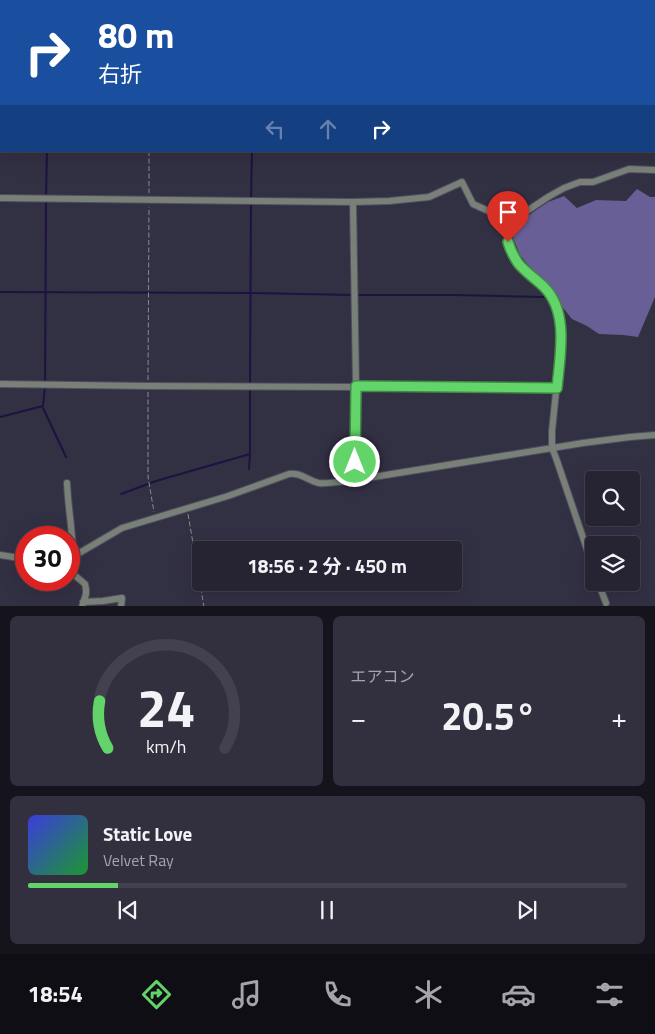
<!DOCTYPE html>
<html lang="ja">
<head>
<meta charset="utf-8">
<style>
	body { margin:0; font-family:"Titillium Web","Noto Sans JP",sans-serif; background:#32303e; color:#f1f3f6; height:100vh; display:flex; flex-direction:column; font-size:19px; white-space:nowrap }
	* { box-sizing:border-box; margin:0 }
	p { font-size:16px; color:#a4a4ac }
	.icon { flex:none; width:28px; height:28px; fill:none; stroke:currentColor; stroke-width:2; stroke-linecap:round; stroke-linejoin:round }
	.map { position:relative; height:606px; overflow:hidden }
	.drawer { display:flex; flex-direction:column; gap:10px; padding:10px; background:#15141c; flex:1 }
	.drawer>* { flex:none }
	.guide { position:absolute; left:0px; top:0px; width:655px; height:152px; box-shadow:0 5px 20px #0002,0 0 0 1px #42414d; background:#1a4fa0; color:#fff; overflow:hidden }
	.fabs { position:absolute; left:585px; top:471px; display:grid; gap:10px }
	.fabs a { display:grid; place-items:center; width:55px; height:55px; border-radius:5px; background:#262432; box-shadow:0 5px 20px #0002,0 0 0 1px #42414d; font-size:25px }
	.speed { position:absolute; left:15px; top:526px; display:flex; gap:10px; font-size:25px; font-weight:700; text-align:center }
	.speed>* { display:grid; place-content:center; width:65px; height:65px; border-radius:50%; background:#262432; box-shadow:0 5px 20px #0002,0 0 0 1px #42414d; line-height:1 }
	.speed .limit { border:8px solid #d22; background:#fff; color:#111 }
	.pin { position:absolute; display:grid; place-items:center; width:42px; height:42px; color:#fff; margin:-51px -21px; border-radius:50% 50% 50% 0; rotate:-45deg; box-shadow:0 0 5px #0007 }
	.pin .icon { rotate:45deg }
	.me { position:absolute; width:55px; margin:-28px; rotate:0deg; stroke-linejoin:round; filter:drop-shadow(0 0 4px #0008) }
	.turn { display:flex; align-items:center; gap:18px; height:105px; padding:0 15px; font-size:22px }
	.turn .icon { width:65px; height:65px; stroke-width:2.5 }
	.turn b { display:block; font-size:35px; line-height:42px }
	.lanes { display:flex; align-items:center; height:48px; padding:0 15px; background:#0003; justify-content:center; gap:25px; direction:ltr }
	.lanes .off { opacity:.35 }
	.big { font-size:38px; font-weight:700; line-height:1.1 }
	.drawer .card { flex:1; display:flex; flex-direction:column; justify-content:center; gap:8px; min-width:0; padding:0 18px; border-radius:8px; background:#32303e }
	.drawer .dial { align-items:center; gap:0 }
	.dial svg { height:130px; overflow:visible; fill:none; stroke:#42414d; stroke-width:7; stroke-linecap:round; text-anchor:middle }
	.dial text { fill:#f1f3f6; stroke:none }
	.song { display:flex; align-items:center; gap:15px }
	.cover { width:60px; height:60px; border-radius:8px; background:linear-gradient(135deg,hsl(240 70% 55%),hsl(130 70% 35%)) }
	.played { height:5px; border-radius:2px; background:linear-gradient(90deg,#62d469 15%,#42414d 15%) }
	.keys { display:flex; justify-content:space-around; direction:ltr }
	.heat { display:flex; justify-content:space-between; align-items:center; font-size:28px; direction:ltr }
	.drawer .tiles { flex:1; display:grid; gap:10px; grid-template-columns:1fr 1fr }
	.card:last-child { grid-column:span 2 }
	.trip { position:absolute; left:192px; top:541px; width:270px; height:50px; border-radius:5px; background:#262432; box-shadow:0 5px 20px #0002,0 0 0 1px #42414d; font-weight:700; line-height:50px; text-align:center }
	.tab-bar { display:flex; height:80px; justify-content:space-around; align-items:center; background:#0f0e14; color:#a4a4ac }
	.tab-bar .icon { width:35px; height:35px }
	.tab-bar .on { color:#62d469 }
	.tab-bar b { font-size:22px; color:#f1f3f6 }
	.map>svg:first-child { display:block }
	.forest { fill:#675f95 }
	.lines { fill:none; stroke-linecap:round; stroke-linejoin:round }
	.stream { stroke:#1e1241; stroke-width:2 }
	.minor-casing { stroke:#504e60; stroke-width:8 }
	.tertiary-casing { stroke:#504e60; stroke-width:9 }
	.trunk-casing { stroke:#504e60; stroke-width:11 }
	.path { stroke:#898898; stroke-width:1; stroke-dasharray:5 2.5; stroke-linecap:butt }
	.minor { stroke:#788078; stroke-width:6 }
	.tertiary { stroke:#788078; stroke-width:8 }
	.trunk { stroke:#ccdecc; stroke-width:10 }
	.rail { stroke:#b2b1bf; stroke-width:2; stroke-dasharray:8 4; stroke-linecap:butt }
	.route-casing { stroke:#408a44; stroke-width:12 }
	.route { stroke:#62d469; stroke-width:9 }
</style>
</head>
<body>
<div class="map">
<svg width="655" height="607" viewBox="0 0 655 607">
	<rect width="100%" height="100%" fill="#323043"/>
	<path class="forest" d="M637 189 650 197H655V297L638 337 623 335 599 334 587 326 572 319 520 255 512 235 516 224 548 202 564 196 577 208 596 200 626 201Z"/>
	<g class="lines">
		<path class="stream" d="M80 1V0
			M0 101 1 102
			M0 109H1
			M654 113H655
			M46 196 47 151
			M251 199 252 151
			M0 292 251 293 353 295
			M357 295H455L544 297
			M250 384 251 204
			M43 408 66 457
			M0 417 43 406 45 387 46 201
			M249 469 250 454
			M121 494 156 481 250 454V389"/>
		<g class="minor-casing">
			<path id="minor" d="M17 0V1
				M514 1V0
				M0 43H1
				M0 198 353 202 389 201 429 197 462 182 473 204 493 213 515 215 522 214 527 211 548 197 564 188 580 182H593L629 169 655 170
				M353 202 356 386 355 480
				M515 215 508 231V242L511 250 519 264 545 288 550 294 557 307 561 323 560 353 552 431V448L556 458 594 570
				M0 384 148 386 557 388
				M67 483C68 508 73 532 73 557
				M0 555 26 559
				M69 559 122 528 228 496 289 474C301 472 308 481 319 483 328 484 345 481 355 480L583 443 630 437 655 435
				M69 560 72 573 85 584 86 589V594L82 607
				M598 582 606 603
				M83 602 103 601 122 598 121 607"/>
		</g>
		<g class="tertiary-casing">
			<path id="tertiary" d="M257 0V1"/>
		</g>
		<g class="trunk-casing">
			<path id="trunk" d="M0 88H1
				M654 93H655"/>
		</g>
		<path class="path" d="M149 151V193
			M148 380 149 207
			M148 392V477L154 512
			M188 514 204 607"/>
		<use href="#minor" class="minor"/>
		<use href="#tertiary" class="tertiary"/>
		<use href="#trunk" class="trunk"/>
		<path class="rail" d="M0 94H1
			M654 99H655"/>
	</g>
	<g class="lines">
		<g class="route-casing">
			<path id="route" d="M355 462 356 386 557 388C560 355 569 312 544 287 536 279 525 272 518 263 514 257 510 249 508 242"/>
		</g>
		<use href="#route" class="route"/>
	</g>
</svg>
<div class="fabs">
<a><svg class="icon" aria-label="search" viewBox="0 0 24 24"><circle cx="10" cy="10" r="6"/><path d="M15 15l6 6"/></svg></a>
<a><svg class="icon" aria-label="layers" viewBox="0 0 24 24"><path d="M12 4l9 5-9 5-9-5zM3 14l9 5 9-5"/></svg></a>
</div>
<div class="speed"><div class="limit">30</div></div>
<div class="pin" style="left:508px;top:242px;background:#d93025"><svg class="icon" aria-label="arrive" viewBox="0 0 24 24"><path d="M6 21V4h12l-3 4 3 4H6"/></svg></div>
<svg class="me" style="left:355px;top:462px" viewBox="-20 -20 40 40"><circle r="17" fill="#62d469" stroke="#fff" stroke-width="3"/><path d="M0-11L8 9 0 5-8 9z" fill="#fff"/></svg>
<div class="trip">18:56 · 2 分 · 450 m</div>
<div class="guide">
<div class="turn"><svg class="icon" aria-label="right" viewBox="0 0 24 24"><path d="M7 20v-9h11M14 6l5 5-5 5"/></svg><div><b>80 m</b>右折</div></div>
<div class="lanes"><svg class="icon off" aria-label="left" viewBox="0 0 24 24"><path d="M17 20v-9H6M10 6l-5 5 5 5"/></svg><svg class="icon off" aria-label="ahead" viewBox="0 0 24 24"><path d="M12 20V5M6 11l6-6 6 6"/></svg><svg class="icon" aria-label="right" viewBox="0 0 24 24"><path d="M7 20v-9h11M14 6l5 5-5 5"/></svg></div>
</div>
</div>
<section class="drawer">
<div class="tiles">
<div class="card dial"><svg viewBox="0 0 100 80">
<path d="M14 69A42 42 0 1 1 86 69"/>
<path d="M14 69A42 42 0 0 1 9 40" stroke="#62d469"/>
<text x="50" y="56" font-size="32" font-weight="700">24</text>
<text x="50" y="72" font-size="11">km/h</text>
</svg></div>
<div class="card"><p>エアコン</p>
<div class="heat"><a>−</a><b class="big">20.5°</b><a>+</a></div>
</div>
<div class="card">
<div class="song"><i class="cover"></i><div><b>Static Love</b><p>Velvet Ray</p></div></div>
<div class="played"></div>
<div class="keys"><svg class="icon" aria-label="previous" viewBox="0 0 24 24"><path d="M18 5L8 12l10 7zM5 5v14"/></svg><svg class="icon" aria-label="pause" viewBox="0 0 24 24"><path d="M8 5v14M16 5v14"/></svg><svg class="icon" aria-label="next" viewBox="0 0 24 24"><path d="M6 5l10 7-10 7zM19 5v14"/></svg></div>
</div>
</div>
</section>
<nav class="tab-bar">
<b>18:54</b>
<svg class="icon on" aria-label="directions" viewBox="0 0 24 24"><path d="M12 3l9 9-9 9-9-9zM9 14v-3h6M13 9l2 2-2 2"/></svg>
<svg class="icon" aria-label="music" viewBox="0 0 24 24"><path d="M9 18V5l10-2v13"/><circle cx="6" cy="18" r="3"/><circle cx="16" cy="16" r="3"/></svg>
<svg class="icon" aria-label="phone" viewBox="0 0 24 24"><path d="M5 4h4l2 5-3 2q2 4 5 5l2-3 5 2v4C11 20 4 13 5 4z"/></svg>
<svg class="icon" aria-label="climate" viewBox="0 0 24 24"><path d="M12 3v18M4 7l16 10M4 17L20 7"/></svg>
<svg class="icon" aria-label="car" viewBox="0 0 24 24"><path d="M5 17H2v-5l4-1 3-4h7l3 4 3 1v5h-3M9 17h6M6 11h13"/><circle cx="7" cy="17" r="2"/><circle cx="17" cy="17" r="2"/></svg>
<svg class="icon" aria-label="filters" viewBox="0 0 24 24"><path d="M4 7h16M4 17h16"/><circle cx="9" cy="7" r="2"/><circle cx="15" cy="17" r="2"/></svg>
</nav>
</body>
</html>
